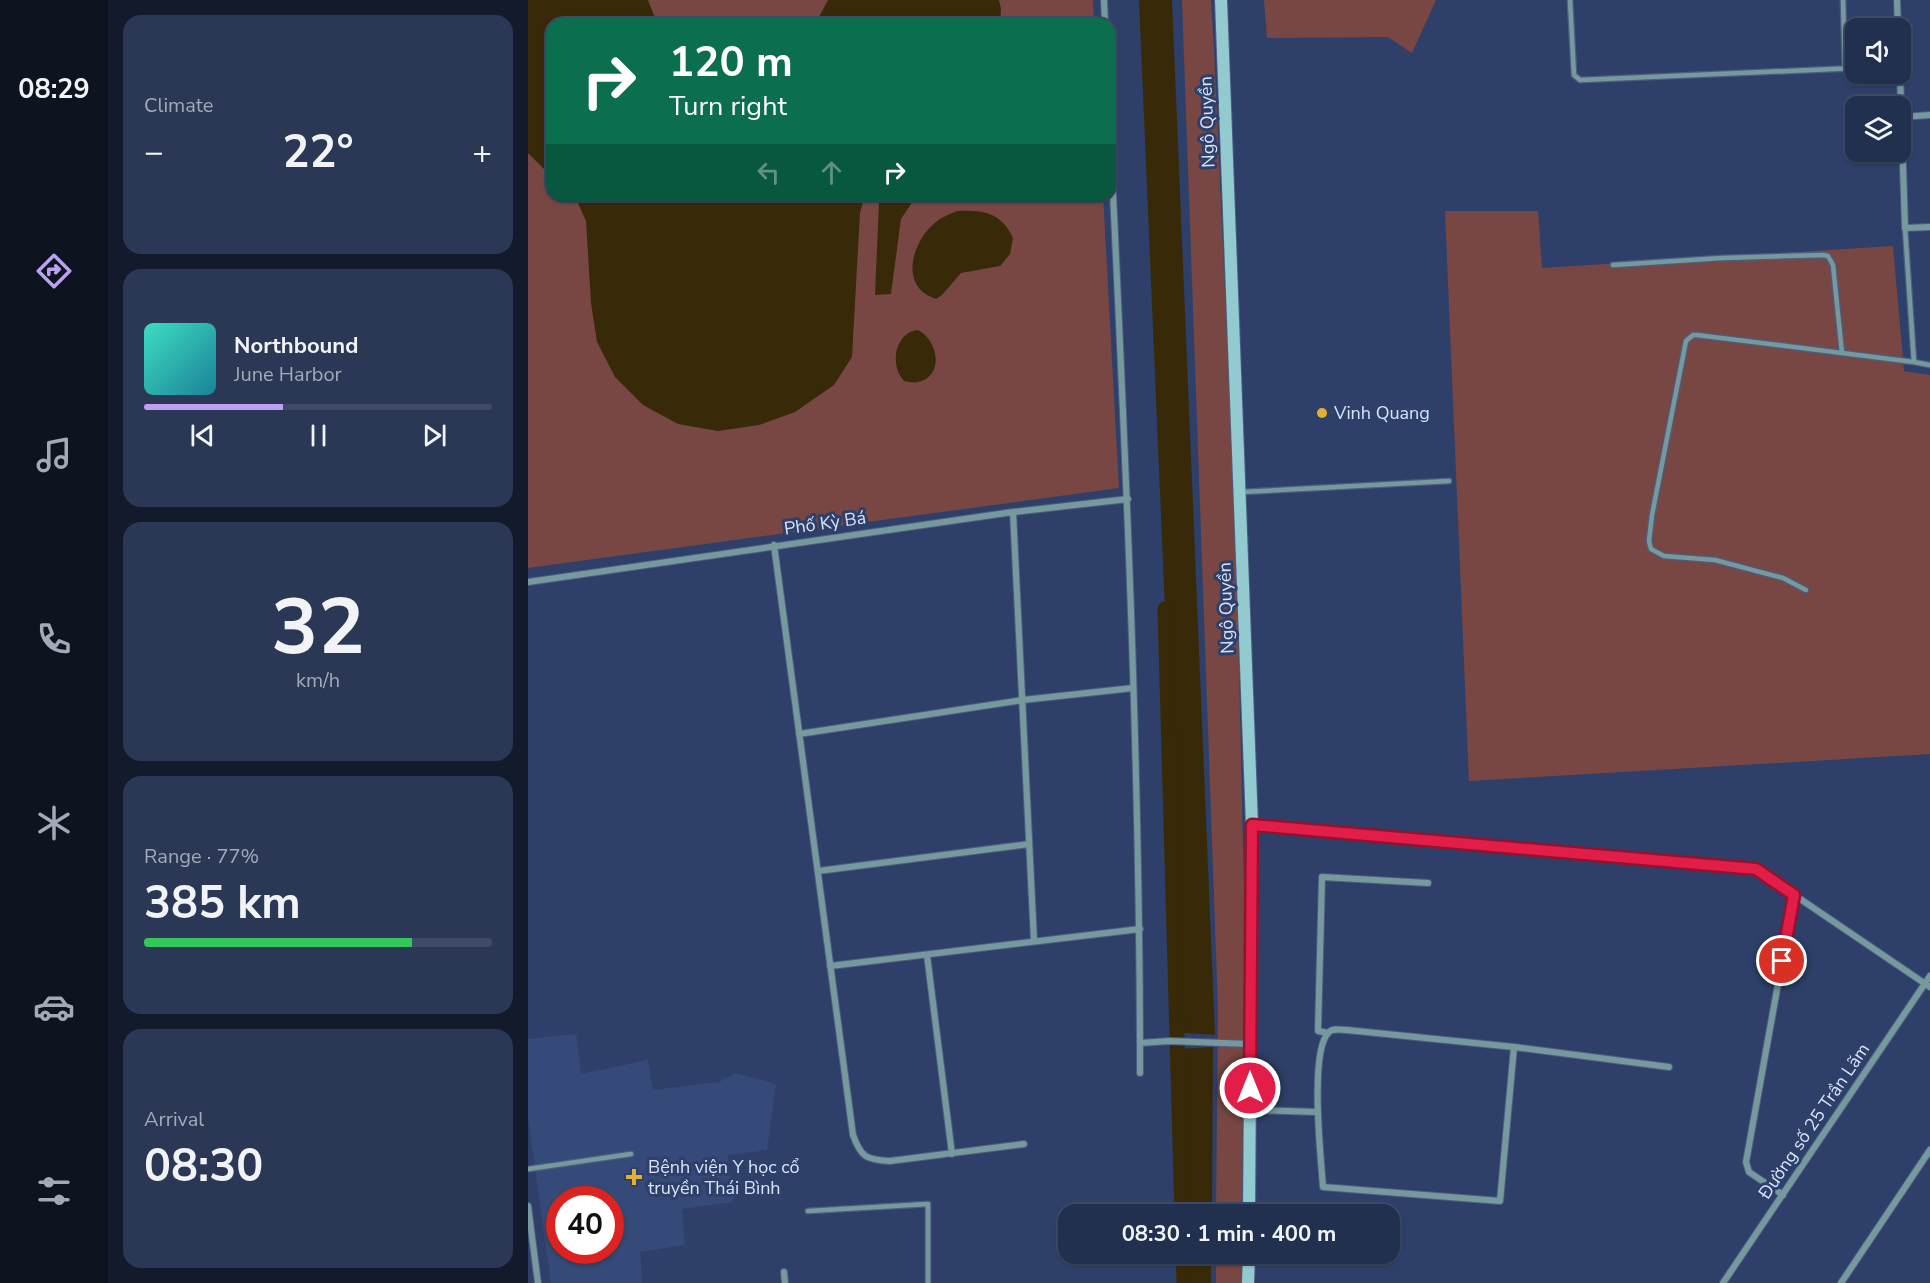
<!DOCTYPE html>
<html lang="en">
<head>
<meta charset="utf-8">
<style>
	body { margin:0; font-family:"Nunito Sans",sans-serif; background:#2a3856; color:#f1f3f6; height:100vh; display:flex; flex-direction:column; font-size:22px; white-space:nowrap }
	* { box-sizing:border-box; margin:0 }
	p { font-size:20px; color:#a2a9b7 }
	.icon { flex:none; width:33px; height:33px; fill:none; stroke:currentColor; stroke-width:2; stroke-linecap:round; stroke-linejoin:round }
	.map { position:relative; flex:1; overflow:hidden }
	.panel { display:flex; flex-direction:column; gap:15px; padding:15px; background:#131a2b; width:420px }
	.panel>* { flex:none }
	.hud { position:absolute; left:18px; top:18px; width:570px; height:183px; border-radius:18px; box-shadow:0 2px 4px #0004,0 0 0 2px #3f4b66; background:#0b6e4f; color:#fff; overflow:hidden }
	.tools { position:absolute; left:1317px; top:18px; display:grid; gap:12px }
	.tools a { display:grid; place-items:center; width:66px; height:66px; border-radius:12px; background:#22304f; box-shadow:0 2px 4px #0004,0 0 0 2px #3f4b66; font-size:30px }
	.speed { position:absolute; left:18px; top:1186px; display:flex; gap:12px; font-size:30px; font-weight:700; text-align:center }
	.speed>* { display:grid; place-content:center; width:78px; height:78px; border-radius:50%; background:#22304f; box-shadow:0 2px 4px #0004,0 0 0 2px #3f4b66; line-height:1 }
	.speed .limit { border:9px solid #d22; background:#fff; color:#111 }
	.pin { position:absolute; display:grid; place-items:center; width:51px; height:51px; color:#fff; margin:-26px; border:3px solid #fff; border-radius:50%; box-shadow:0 2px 6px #0007 }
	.me { position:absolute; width:66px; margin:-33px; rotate:0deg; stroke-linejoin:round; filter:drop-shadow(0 0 4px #0008) }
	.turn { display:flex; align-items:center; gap:21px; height:126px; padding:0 24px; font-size:27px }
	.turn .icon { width:78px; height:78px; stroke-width:2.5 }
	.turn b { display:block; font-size:42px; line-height:51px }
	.lanes { display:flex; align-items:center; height:57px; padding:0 24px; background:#0003; justify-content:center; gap:30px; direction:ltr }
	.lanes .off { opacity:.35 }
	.big { font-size:45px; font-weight:700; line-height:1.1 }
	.panel .widget { flex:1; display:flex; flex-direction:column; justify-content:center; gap:9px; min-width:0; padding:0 21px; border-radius:18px; background:#2a3856 }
	.panel .dial { align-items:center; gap:0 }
	.dial b { font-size:78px; line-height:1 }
	.song { display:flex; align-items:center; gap:18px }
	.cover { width:72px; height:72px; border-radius:9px; background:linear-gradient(135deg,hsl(170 70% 55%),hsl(190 70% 35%)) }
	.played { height:6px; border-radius:3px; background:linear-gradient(90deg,#bca0f2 40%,#3f4b66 40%) }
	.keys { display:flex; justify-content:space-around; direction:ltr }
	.heat { display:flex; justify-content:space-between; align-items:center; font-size:33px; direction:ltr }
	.charge { height:9px; border-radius:4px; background:linear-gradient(90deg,#34c759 77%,#3f4b66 0) }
	.trip { position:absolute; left:530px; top:1204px; width:342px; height:60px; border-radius:18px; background:#22304f; box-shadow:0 2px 4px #0004,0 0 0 2px #3f4b66; font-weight:700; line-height:60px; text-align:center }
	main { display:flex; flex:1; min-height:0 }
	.tabs { display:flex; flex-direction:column; width:108px; justify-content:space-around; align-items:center; background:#0e1320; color:#a2a9b7 }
	.tabs .icon { width:42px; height:42px }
	.tabs .selected { color:#bca0f2 }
	.tabs b { font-size:27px; color:#f1f3f6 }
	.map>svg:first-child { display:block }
	.built { fill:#354a79; fill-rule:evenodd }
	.green { fill:#784743 }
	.water { fill:#382a09 }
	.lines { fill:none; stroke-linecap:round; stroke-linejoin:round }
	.canal { stroke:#382a09; stroke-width:15 }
	.lane-casing { stroke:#4c5d83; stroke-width:7 }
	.street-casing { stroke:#4c5d83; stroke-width:8 }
	.secondary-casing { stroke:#4c5d83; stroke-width:14 }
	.lane { stroke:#76999d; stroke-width:4.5 }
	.street { stroke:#76999d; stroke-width:6 }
	.secondary { stroke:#92cad0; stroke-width:12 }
	.route-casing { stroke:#92132f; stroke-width:15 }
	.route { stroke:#e11d48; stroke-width:10 }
	.poi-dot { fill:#e1af34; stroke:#2e4069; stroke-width:2 }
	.labels { text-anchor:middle; stroke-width:6; stroke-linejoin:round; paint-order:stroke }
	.street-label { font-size:18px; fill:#d7e3fc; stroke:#2e4069 }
	.poi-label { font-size:18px; fill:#d7e3fc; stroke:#2e4069; text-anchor:start }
</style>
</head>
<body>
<main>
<nav class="tabs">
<b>08:29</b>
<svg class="icon selected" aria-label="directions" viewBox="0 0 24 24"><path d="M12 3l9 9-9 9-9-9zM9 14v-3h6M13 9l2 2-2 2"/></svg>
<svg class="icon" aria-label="music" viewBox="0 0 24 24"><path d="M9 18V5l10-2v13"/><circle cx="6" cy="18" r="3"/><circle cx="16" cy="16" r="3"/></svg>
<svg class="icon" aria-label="phone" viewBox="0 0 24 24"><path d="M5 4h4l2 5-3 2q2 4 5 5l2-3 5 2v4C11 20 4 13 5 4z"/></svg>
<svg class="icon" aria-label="climate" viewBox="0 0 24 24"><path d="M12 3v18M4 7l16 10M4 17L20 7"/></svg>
<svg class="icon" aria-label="car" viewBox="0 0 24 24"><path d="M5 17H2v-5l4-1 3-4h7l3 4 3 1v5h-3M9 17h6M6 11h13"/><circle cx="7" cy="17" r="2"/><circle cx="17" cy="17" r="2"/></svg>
<svg class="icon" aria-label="filters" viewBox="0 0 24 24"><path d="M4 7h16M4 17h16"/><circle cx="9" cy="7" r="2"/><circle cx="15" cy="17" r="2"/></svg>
</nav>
<section class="panel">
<div class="widget"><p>Climate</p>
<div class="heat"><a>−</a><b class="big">22°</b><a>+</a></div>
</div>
<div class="widget">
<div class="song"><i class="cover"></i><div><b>Northbound</b><p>June Harbor</p></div></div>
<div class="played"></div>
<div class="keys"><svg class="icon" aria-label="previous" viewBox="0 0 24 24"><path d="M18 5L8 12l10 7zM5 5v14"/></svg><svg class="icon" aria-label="pause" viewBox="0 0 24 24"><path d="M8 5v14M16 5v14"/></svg><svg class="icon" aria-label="next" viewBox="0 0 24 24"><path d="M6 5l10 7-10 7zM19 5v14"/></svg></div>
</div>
<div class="widget dial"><b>32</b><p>km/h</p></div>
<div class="widget"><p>Range · 77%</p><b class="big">385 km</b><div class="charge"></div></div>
<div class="widget"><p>Arrival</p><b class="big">08:30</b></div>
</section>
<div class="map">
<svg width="1402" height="1283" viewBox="0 0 1402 1283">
	<rect width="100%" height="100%" fill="#2e4069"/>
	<path class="built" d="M48 1034 53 1074 120 1060 125 1090 191 1082 207 1073 248 1084 239 1150 200 1155 205 1202 154 1209 157 1245 112 1252 114 1283H23L0 1118V1039ZM32 1200H82V1251H32Z"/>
	<path class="green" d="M0 0H565L566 24H24V195H575L591 488 0 568Z
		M654 0H683L686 50 708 537 717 935 714 1215H688L690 1009Z
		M736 0H908L884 53 860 37 739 38Z
		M917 211H1010L1014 268 1365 246 1376 371 1402 375V754L941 781Z
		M688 1254H714L713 1283H688Z"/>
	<path class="water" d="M0 0H120L127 18 132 24H24V177L0 153Z
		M300 0H471L473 9 472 24H287Z
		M611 0H644L687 1035 655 1033Z
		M43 195H337L332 213 324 357 306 385 267 412 231 425 190 431 150 424 115 405 87 377 69 342 63 303 58 221 49 201Z
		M354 195H389L373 219 363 294 347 295 351 202Z
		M429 211C455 210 473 212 485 238L482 254 472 266 433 273 414 295 408 299C370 287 384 241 408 222 414 217 422 214 429 211Z
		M390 330C410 340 417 376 390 382 386 383 380 382 376 381 361 366 367 332 390 330Z
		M685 1047 684 1215H654L649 1049Z
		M655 1254H683V1283H656Z"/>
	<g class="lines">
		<path class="canal" d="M637 609 654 1215
			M655 1254 656 1283"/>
		<g class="lane-casing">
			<path id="lane" d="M1042 0 1046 75 1052 80 1328 68
				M1315 0 1317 69
				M1377 228 1386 362 1402 365
				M1085 265 1194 258 1295 255 1300 256 1305 265 1314 353
				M714 492 921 481
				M1278 590 1255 578 1187 560 1136 556 1123 549 1121 541 1124 515 1158 341 1165 335H1169L1386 362
				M0 1169 103 1154
				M280 1211 400 1204V1283"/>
		</g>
		<g class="street-casing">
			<path id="street" d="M576 0 577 24
				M1369 0 1370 28
				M1372 74 1377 228 1402 227
				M1373 117 1402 115
				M582 130C597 444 612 758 612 1073
				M485 512 506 941
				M246 545 325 1135C333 1157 338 1160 362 1161L496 1144
				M0 582 485 512 600 499
				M271 734 495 700 605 688
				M725 825 1228 869 1402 987
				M290 871 501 844
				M399 955 424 1154
				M302 966 612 929
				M800 1033 790 1031 794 877 900 883
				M612 1043 641 1041 722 1044
				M986 1047 819 1030C813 1030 805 1028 801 1032 781 1050 793 1159 795 1187L972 1201 986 1047 1141 1067
				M722 1110 789 1112
				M1255 1195 1221 1172 1218 1162 1266 895
				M0 1206 10 1283
				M256 1272 257 1283
				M1195 1283 1402 976
				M1313 1283 1402 1150"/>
		</g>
		<g class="secondary-casing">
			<path id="secondary" d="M693 0 724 825 721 1215
				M720 1283 721 1254"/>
		</g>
		<use href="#lane" class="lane"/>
		<use href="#street" class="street"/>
		<use href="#secondary" class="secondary"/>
	</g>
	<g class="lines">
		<g class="route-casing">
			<path id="route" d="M722 1088 724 825 1228 869 1266 895 1254 961"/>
		</g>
		<use href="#route" class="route"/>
	</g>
	<g class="poi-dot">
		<circle cx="794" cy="413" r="6"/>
		<path d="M103 1168h6v6h6v6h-6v6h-6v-6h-6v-6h6z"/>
	</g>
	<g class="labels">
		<g class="street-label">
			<text transform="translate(679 122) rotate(-92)" y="6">Ngô Quyền</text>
			<text transform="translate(297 523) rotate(-8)" y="6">Phố Kỳ Bá</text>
			<text transform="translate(698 608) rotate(-92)" y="6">Ngô Quyền</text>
			<text transform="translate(1286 1121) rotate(-56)" y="6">Đường số 25 Trần Lãm</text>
		</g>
		<g class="poi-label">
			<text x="806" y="419">Vinh Quang</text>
			<text x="120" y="1173">Bệnh viện Y học cổ<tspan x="120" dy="21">truyền Thái Bình</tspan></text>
		</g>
	</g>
</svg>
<div class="tools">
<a><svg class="icon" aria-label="sound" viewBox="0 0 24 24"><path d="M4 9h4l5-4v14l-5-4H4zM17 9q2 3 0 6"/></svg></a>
<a><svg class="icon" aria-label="layers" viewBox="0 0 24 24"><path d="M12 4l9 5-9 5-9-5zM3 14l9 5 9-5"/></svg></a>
</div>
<div class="speed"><div class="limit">40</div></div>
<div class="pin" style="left:1254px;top:961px;background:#d93025"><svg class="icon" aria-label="arrive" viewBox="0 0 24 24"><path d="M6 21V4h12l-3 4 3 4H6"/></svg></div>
<svg class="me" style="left:722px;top:1088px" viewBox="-20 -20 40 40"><circle r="17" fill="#e11d48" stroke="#fff" stroke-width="3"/><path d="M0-11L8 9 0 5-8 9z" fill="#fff"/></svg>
<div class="trip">08:30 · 1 min · 400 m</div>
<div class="hud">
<div class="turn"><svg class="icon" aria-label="right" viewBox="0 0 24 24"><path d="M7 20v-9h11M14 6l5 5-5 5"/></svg><div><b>120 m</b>Turn right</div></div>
<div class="lanes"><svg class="icon off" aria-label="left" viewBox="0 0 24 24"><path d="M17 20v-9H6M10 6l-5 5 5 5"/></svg><svg class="icon off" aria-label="ahead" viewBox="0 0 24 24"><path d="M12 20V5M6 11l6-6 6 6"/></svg><svg class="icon" aria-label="right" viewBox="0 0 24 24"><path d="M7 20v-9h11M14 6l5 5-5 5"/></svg></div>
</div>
</div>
</main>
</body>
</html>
